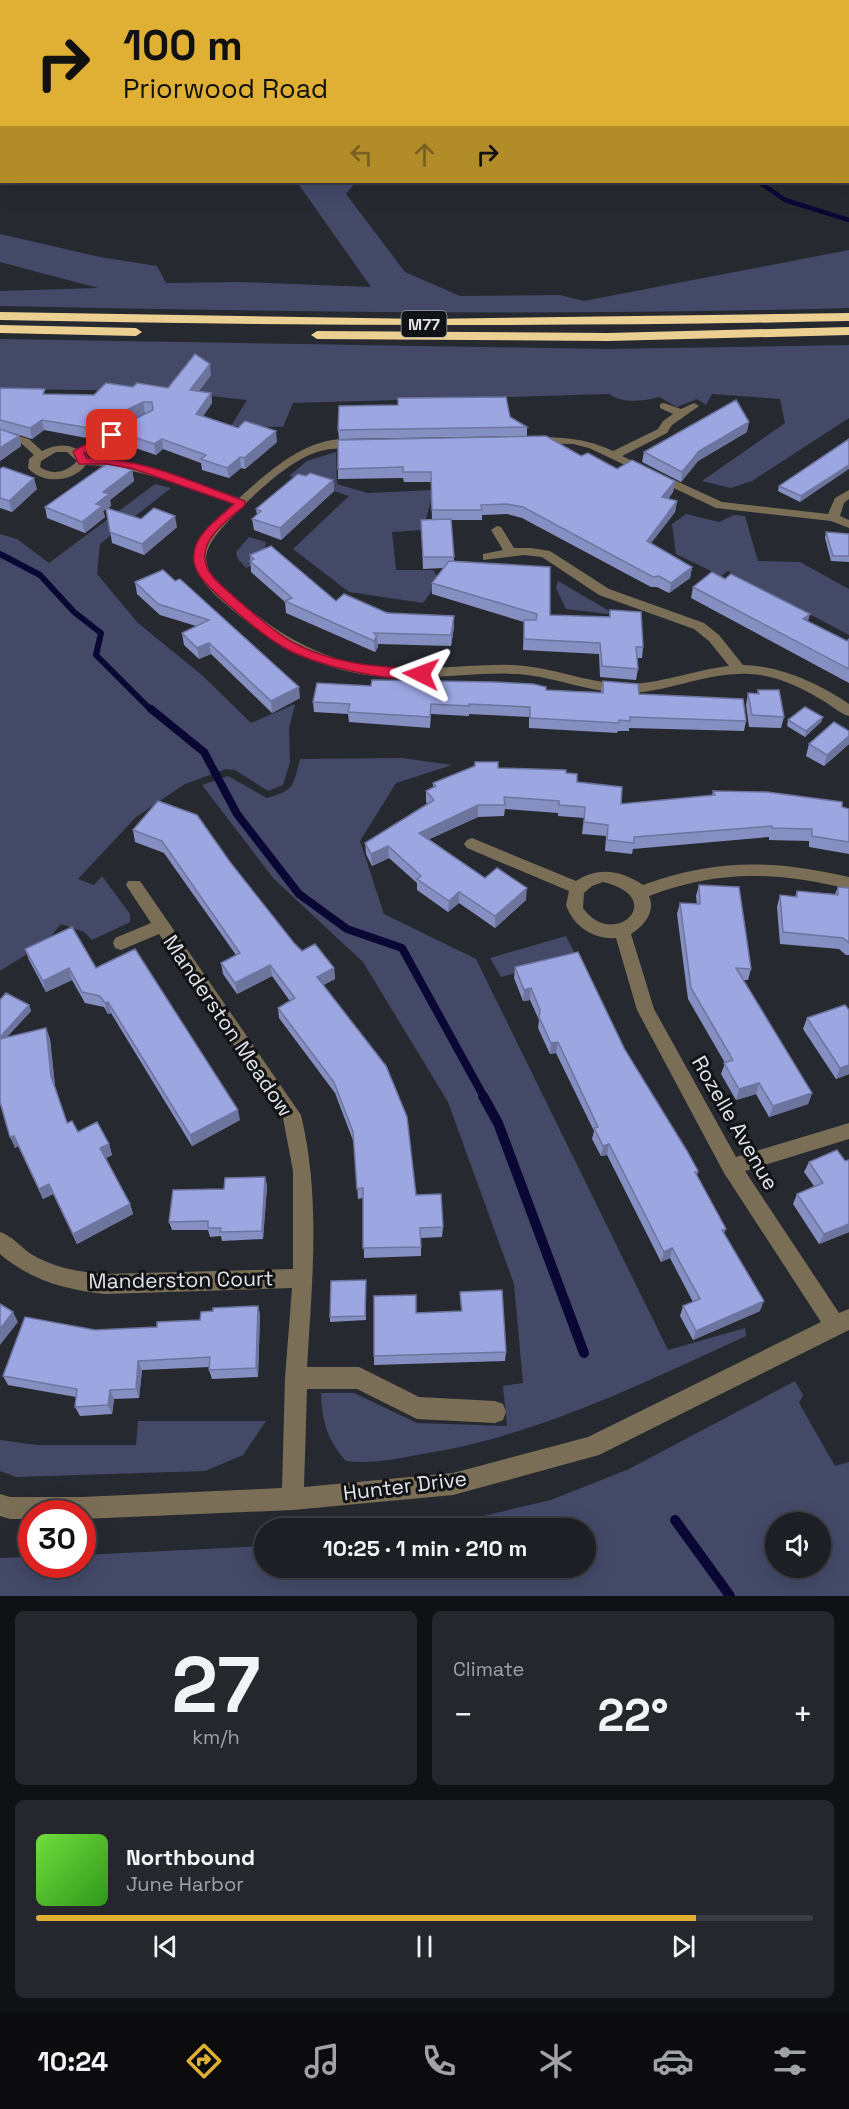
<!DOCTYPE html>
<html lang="en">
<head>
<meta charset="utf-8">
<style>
	body { margin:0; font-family:"Space Grotesk",sans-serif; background:#25272d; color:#f1f3f6; height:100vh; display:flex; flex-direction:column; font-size:22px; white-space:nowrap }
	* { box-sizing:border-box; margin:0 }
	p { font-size:20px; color:#a0a2a7 }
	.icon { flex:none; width:33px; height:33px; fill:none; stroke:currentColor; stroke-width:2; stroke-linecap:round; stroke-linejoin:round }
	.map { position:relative; height:1596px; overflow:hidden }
	.drawer { display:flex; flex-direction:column; gap:15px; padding:15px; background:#101114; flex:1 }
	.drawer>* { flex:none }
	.banner { position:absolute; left:0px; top:0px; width:849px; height:183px; box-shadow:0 6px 24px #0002,0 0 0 2px #3b3d42; background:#dfb034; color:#111; overflow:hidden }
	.buttons { position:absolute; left:765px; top:1512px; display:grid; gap:12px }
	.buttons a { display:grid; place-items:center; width:66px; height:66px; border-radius:50%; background:#1d1f25; box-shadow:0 6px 24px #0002,0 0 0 2px #3b3d42; font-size:30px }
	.speed { position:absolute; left:18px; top:1500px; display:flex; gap:12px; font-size:30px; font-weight:700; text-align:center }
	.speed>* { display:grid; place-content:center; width:78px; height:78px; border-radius:50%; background:#1d1f25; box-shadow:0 6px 24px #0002,0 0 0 2px #3b3d42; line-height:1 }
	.speed .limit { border:9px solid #d22; background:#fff; color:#111 }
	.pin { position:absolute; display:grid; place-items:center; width:51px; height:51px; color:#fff; margin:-26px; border-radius:12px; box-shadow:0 3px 9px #0006 }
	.me { position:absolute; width:66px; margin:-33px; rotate:273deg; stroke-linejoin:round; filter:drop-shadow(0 0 4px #0008) }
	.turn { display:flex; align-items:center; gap:21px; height:126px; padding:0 24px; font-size:27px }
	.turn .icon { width:78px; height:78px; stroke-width:2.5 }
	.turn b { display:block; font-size:42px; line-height:51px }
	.lanes { display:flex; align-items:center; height:57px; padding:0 24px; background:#0003; justify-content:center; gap:30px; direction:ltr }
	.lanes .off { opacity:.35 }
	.big { font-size:45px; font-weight:600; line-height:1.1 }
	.drawer .tile { flex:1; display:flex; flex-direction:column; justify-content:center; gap:9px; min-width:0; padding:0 21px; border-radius:9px; background:#25272d }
	.drawer .dial { align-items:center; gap:0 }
	.dial b { font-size:78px; line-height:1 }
	.song { display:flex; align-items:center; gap:18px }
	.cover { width:72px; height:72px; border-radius:9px; background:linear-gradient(135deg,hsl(100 70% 55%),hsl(110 70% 35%)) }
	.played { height:6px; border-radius:3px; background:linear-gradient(90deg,#dfb034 85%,#3b3d42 85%) }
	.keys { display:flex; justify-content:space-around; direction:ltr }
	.heat { display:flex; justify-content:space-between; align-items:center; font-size:33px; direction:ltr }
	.drawer .tiles { flex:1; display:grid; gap:15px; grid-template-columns:1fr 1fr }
	.tile:last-child { grid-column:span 2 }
	.trip { position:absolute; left:254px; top:1518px; width:342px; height:60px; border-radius:30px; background:#1d1f25; box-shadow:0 6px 24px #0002,0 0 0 2px #3b3d42; font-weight:600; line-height:60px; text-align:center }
	.tab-bar { display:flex; height:96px; justify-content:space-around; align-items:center; background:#0c0c0f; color:#a0a2a7 }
	.tab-bar .icon { width:42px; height:42px }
	.tab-bar .on { color:#dfb034 }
	.tab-bar b { font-size:27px; color:#f1f3f6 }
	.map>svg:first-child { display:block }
	.green { fill:#434967; fill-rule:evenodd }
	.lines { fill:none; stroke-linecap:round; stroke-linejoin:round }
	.stream-far4 { stroke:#0a0735; stroke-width:4 }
	.stream-far3 { stroke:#0a0735; stroke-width:4.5 }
	.stream-far2 { stroke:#0a0735; stroke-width:6 }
	.stream-far1 { stroke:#0a0735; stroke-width:8 }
	.stream { stroke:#0a0735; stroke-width:10 }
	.minor { fill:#7a6f56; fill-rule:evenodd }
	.highway { fill:#ecd091; fill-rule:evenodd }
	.wall { fill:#868fc2 }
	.shaded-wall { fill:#6d749e }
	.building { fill:#9ca6e1; stroke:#6d749e; stroke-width:1.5 }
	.route { fill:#e11d48; stroke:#92132f; stroke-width:1.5 }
	.labels { text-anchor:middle; stroke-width:6; stroke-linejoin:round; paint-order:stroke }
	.shield { fill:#111215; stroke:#a4a5aa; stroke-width:1.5 }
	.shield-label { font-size:16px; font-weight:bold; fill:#e3e4ea }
	.near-street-label { font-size:21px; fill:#e3e4ea; stroke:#111215 }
</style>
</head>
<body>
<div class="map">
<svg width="849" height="1596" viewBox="0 0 849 1596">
	<rect width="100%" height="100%" fill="#272931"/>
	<path class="green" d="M0 0H211L2 2 0 125Z
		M384 0H695L691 2Z
		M297 182H356L346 194 405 272 460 296 560 295 584 301 849 250V308C566 316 283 312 0 306V291L98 288 0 262V234L100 257 157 266 166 283 239 282 371 287Z
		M0 339 607 349 849 345V418L752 481 731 488 702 481 785 423 780 399 712 394 706 405 697 399 677 407 659 397C644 401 622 404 609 394L293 403 283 427 231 426 247 400 167 391 0 389Z
		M336 452 337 484 368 493 434 490 423 530 392 532 396 570H433L440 580 423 603 349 592 293 549 349 496 289 476 307 461Z
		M155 484 171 488 100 544 97 574 138 623 203 676 251 723 295 704 289 728 290 762 283 785 268 791 235 770 226 769 185 784 136 817 78 879 94 885 102 876 130 914V922L92 940 84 932 61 924 46 942 0 971V534L17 539 49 563Z
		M686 514 719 522 734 515 745 516 758 561 800 562 849 589V635L728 571 721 576 676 554 672 524Z
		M249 537 266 542 264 552 268 558 246 568 238 559 236 552Z
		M558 581 611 612 608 614 566 609 556 588Z
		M402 758 452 765 396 783 360 841 384 914 476 959 668 1350 745 1328 746 1336C641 1384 537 1436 422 1454 396 1459 372 1464 346 1461 327 1440 322 1421 321 1393H354L417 1423 507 1426 503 1386 523 1383 514 1284 448 1102 363 962 274 879 202 785 228 776 267 798C295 790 293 786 300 759Z
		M566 936 576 956 501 977 490 958Z
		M795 1381 803 1395 799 1403 835 1466 849 1462V1596H0V1558L31 1557 32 1564H82L83 1555 264 1546V1568H585V1528H432L551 1500 629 1469ZM776 1522H820V1568H776Z
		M138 1421H266L243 1455 205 1471 16 1477 0 1471V1440L37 1445H136Z"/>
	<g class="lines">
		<path class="stream-far4" d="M444 0 451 2"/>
		<path class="stream-far3" d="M759 182 785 200 849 220"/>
		<path class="stream-far2" d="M0 554 40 575 74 612 101 633 96 655 152 711"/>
		<path class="stream-far1" d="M151 709 204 752 237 814 299 894 347 929 402 948 484 1097"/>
		<path class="stream" d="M483 1096 498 1123 584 1353
			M675 1520 730 1596"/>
		<path class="minor" d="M215 0H221L214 2Z
			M696 0H704L694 2Z
			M0 168H2V172H0Z
			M664 403 681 409 694 403 699 406 672 425 667 433 622 456 722 502 828 514 835 498 849 490V499L844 503 840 516 849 520V528L831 521 716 508 589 448 573 444 531 443 525 440 531 437C561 437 586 438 613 451L658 429 663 421 673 414 660 408V404Z
			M131 422 137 425 135 427 85 453 89 458 148 467 239 498C272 469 313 430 362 441V445C347 449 332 447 317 452 284 463 246 502 223 527 199 553 201 569 227 591 282 639 331 668 406 669 442 669 478 664 514 665 551 667 585 682 622 684 658 685 693 670 729 666L709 641 694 629 599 595 542 557 524 555 483 560V554L503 550 491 530 497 526 501 527 514 548H531L550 551 609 589 704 623 719 635 743 665C781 666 818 683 849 704V716C839 713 831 705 822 700 800 687 775 675 750 674 710 672 673 690 634 693 595 695 558 677 518 674 481 672 443 678 405 678 330 677 278 650 222 601 175 559 193 541 233 504 184 486 138 467 86 465 73 482 43 485 28 468L29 459 34 455 21 443 0 437V431L29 439 42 451C53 445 65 443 77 449ZM56 452H67L77 461C67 472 53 476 40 467L41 461Z
			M472 838 576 881C599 866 622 871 643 885 716 858 773 860 849 877V889C776 872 720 869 649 896 656 912 644 926 631 934L654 1009 736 1157 849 1123V1139L745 1171 839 1313 849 1309V1330L599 1455 453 1495 293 1510 82 1519V1514H32V1519H10L0 1516V1494L10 1497H81L282 1488 285 1378 292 1288 105 1294C66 1290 30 1280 0 1254V1232C12 1236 21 1247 31 1254 54 1268 79 1272 105 1274L293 1269V1171L283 1118 159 934 121 950 115 948 113 943 115 938 151 923 126 885 128 881H140L301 1115C321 1198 312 1283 307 1367H359L419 1397 495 1401 503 1404 506 1412 503 1420 495 1423 417 1419 357 1389H307L304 1487 453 1473 588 1437 821 1322 724 1173 637 1010 616 938C594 940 573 926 566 905L569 891 467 848 464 844 467 840ZM603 882C670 898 613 951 583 908L584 893 592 886Z"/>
		<path class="highway" d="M0 312 424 319 849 313V321C566 327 283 326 0 320Z
			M0 325 136 328 142 332 136 336 0 333Z
			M849 327V335L608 341 317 339 311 335 317 331 608 333Z"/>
	</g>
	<path class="wall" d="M211 375 199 391 211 393 212 403 203 416 277 442 245 469 241 468 229 478 202 470 201 463 163 449 156 455 115 441 113 430 148 413H145L92 439 44 430 32 439 6 431 19 436 21 446 0 461V388L46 394 94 395 133 387 168 388Z
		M527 427V436L339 439 338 430Z
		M747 432 698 461 681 482 642 462 644 452Z
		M849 439 800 502 778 491 779 486Z
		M581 456 617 469 675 481 673 492 668 499 677 501 675 512 651 543 692 567 690 578 669 593 657 587H651L522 518 507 514 482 515V520H451L454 561 550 615 609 617 610 610 643 647 642 658H637L638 669 636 680 600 677 599 654 523 650 524 622 432 594V583L443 568 423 569 421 520H432L431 482H404L403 478 338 479V469Z
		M0 469 37 489 12 512 0 508Z
		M132 470 134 481 110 500 111 506 108 508 141 519 177 527 144 555 112 543 107 509 103 511 105 517 85 533 47 518 45 507Z
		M306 476 333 480 334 491 281 540 254 530 252 519 257 515 256 509Z
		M826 532 849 534V562L831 561 825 538Z
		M250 555 336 601 454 627 451 646 378 644V647L375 652 286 613 285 602 251 572Z
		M163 570 300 698 272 713 211 654 199 659 184 645 182 633 196 626 160 615 137 594 135 582Z
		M693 587 808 622 847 641 849 639V683L691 598Z
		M603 681 639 694 746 721 744 731 629 728V731H618L617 733 529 728V717L469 714V716L431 714 430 728 349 722 348 714 314 712 313 702 371 686 546 690 601 692Z
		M758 690 784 717 781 728 749 727 746 705 748 693 757 694Z
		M823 717 821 722 805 737 787 726 788 720Z
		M809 744H849L824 766 806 756Z
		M498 768 566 773 577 782 621 804 712 795 713 791 849 809V854L809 847V841L769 840V837L633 849 632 854 605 851 606 836 582 834 584 818 558 816V813L505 809 504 816 478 817 429 839 485 878 526 900 495 928 459 903 448 912 417 890V883L389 858 372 866 366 854 365 843 427 804 426 802V791L433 787V783Z
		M133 830 230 862 294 943 302 951 334 968 335 979 323 985 416 1195 443 1227 442 1237 421 1238V1256L364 1258 363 1198 358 1199 354 1143 335 1093 279 1018 278 1008 290 1001 272 976 237 994 223 974 221 963 236 955 164 853 135 842Z
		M699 885 751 969 748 980H743L812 1093 808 1104 769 1117 756 1094 736 1100 721 1074 725 1063 688 999 677 914 680 903 697 904 696 896Z
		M838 887 849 888V955H846L839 949 780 944 777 907 780 895 795 897 797 891 835 894Z
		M25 949 96 968 240 1120 192 1146 111 1013 108 1014 104 1007 85 1003 72 980 46 992 29 960Z
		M515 967 625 1050 698 1171 697 1176 726 1229 724 1233 760 1311 693 1340 680 1316 683 1306 693 1302 670 1258 661 1262 607 1155 601 1156 592 1139 594 1131 556 1053 550 1054 538 1028 539 1020 530 1000 523 1001 514 978Z
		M0 1000 29 1005 31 1011 7 1037 46 1028 50 1039 55 1086 67 1123 78 1132 109 1144 112 1155 106 1158 130 1204 133 1214 77 1244 53 1194 43 1199 18 1146 15 1148Z
		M849 1010V1074L836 1079 803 1029 807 1018Z
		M837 1150 849 1232 819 1244 793 1204 797 1194 814 1186 804 1172 809 1162Z
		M265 1177 267 1186 263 1239 222 1241 221 1236 210 1237 208 1230H172L169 1222 224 1189Z
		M366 1285V1320L330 1322V1317Z
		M460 1292 506 1352 505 1361 374 1365V1356L416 1313 461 1311Z
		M258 1306 260 1315 258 1377 212 1379 209 1370 210 1367 142 1370 139 1398 114 1399 112 1414 80 1416 75 1407 76 1397 8 1385 3 1376 95 1330 157 1327 200 1320 213 1311Z"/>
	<path class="shaded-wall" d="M210 364 211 375 192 400 190 390Z
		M211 393 212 403 198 424 196 414Z
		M143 402 145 413 92 439 89 428Z
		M42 420 44 430 32 439 30 428Z
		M749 422 747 432 698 461 681 482 682 472 699 451Z
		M276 431 277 442 245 469 244 458Z
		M19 436 21 446 0 461V448Z
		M162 439 163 449 156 455 154 444Z
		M240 457 241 468 229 478 227 468Z
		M849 465V469L800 502 801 496Z
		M132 470 134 481 110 500 111 506 103 511 105 517 85 533 82 522 96 504 103 492Z
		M34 478 37 489 12 512 9 501Z
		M333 480 334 491 281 540 280 528Z
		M675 481 673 492 661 507 662 497Z
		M677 501 675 512 645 551 647 541Z
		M175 516 177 527 144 555 142 544Z
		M692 567 690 578 669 593 671 583Z
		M810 614 807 625 803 619Z
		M454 616V627L451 646V635Z
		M377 636 378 647 375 652 374 641Z
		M209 643 211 654 199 659 197 648Z
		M299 687 300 698 272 713 271 701Z
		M823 717 821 722 805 737 806 731Z
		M849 736V744L824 766 827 755Z
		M478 805V817L419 844V833Z
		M388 846 389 858 372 866 371 854Z
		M527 888 526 900 495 928V916Z
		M459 892V903L448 912 449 901Z
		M270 965 272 976 237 994 235 983Z
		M69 968 72 980 46 992 43 981Z
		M334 968 335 979 318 988 317 977Z
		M531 988 530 1000 523 1001 524 990Z
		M108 1002 111 1013 108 1014 105 1003Z
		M29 1005 31 1011 0 1044V1037Z
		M46 1028 50 1039 55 1086 51 1076Z
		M558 1042 556 1053 550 1054 551 1043Z
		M849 1065V1074L836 1079 840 1068Z
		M759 1083 756 1094 736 1100 739 1089Z
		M812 1093 808 1104 769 1117 773 1106Z
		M238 1110 240 1120 192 1146 190 1135Z
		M14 1136 18 1146 15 1148 10 1137Z
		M109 1144 112 1155 104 1159 100 1148Z
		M609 1144 607 1155 601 1156 603 1146Z
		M265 1177 267 1186 263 1239 262 1231Z
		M49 1184 53 1194 43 1199 39 1189Z
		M130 1204 133 1214 77 1244 73 1234Z
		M849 1224V1232L819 1244 824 1234Z
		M672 1248 670 1258 661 1262 664 1252Z
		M764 1301 760 1311 693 1340 696 1331Z
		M258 1306 260 1315 258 1377 256 1368Z
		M13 1312 18 1322 0 1345V1329Z
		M138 1361 142 1370 139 1398 136 1389Z
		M110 1390 114 1399 112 1414 108 1405Z"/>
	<path class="building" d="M195 354 210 364 190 390 211 393 196 414 238 428 245 421 276 431 244 458 240 457 227 468 201 459 206 455 162 439 154 444 113 430 153 410 152 402H143L89 428 42 420 30 428 0 420V388L45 389 43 394 94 395 106 383 133 387 137 383 168 388Z
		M506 397 510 417 527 427 338 430 339 406 398 405V398Z
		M736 400 749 422 699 451 682 472 644 452Z
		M0 429 19 436 0 448Z
		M546 436 581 456 588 453 617 469 632 460 675 481 662 497 677 501 647 541 692 567 671 583 659 576 653 577 523 507 507 504 481 505 482 510H432L431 472H403V467L338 469V440Z
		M849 439V465L801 496 779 486Z
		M109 462 132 470 103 492 109 494 96 504 102 506 82 522 45 507Z
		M3 467 34 478 9 501 0 498V469Z
		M310 473 333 480 280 528 252 519 261 511 256 509 298 474 306 476Z
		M106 508 141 519 154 508 175 516 142 544 110 532Z
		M451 519 454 557H423L421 520Z
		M826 532 849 534V556H833Z
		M271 546 336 601 344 594 387 613 454 616 451 635 374 633 377 636 374 641 285 601 292 598 250 561 254 559 250 555Z
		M449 561 550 567V615L610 617V610L641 612 643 647H636L638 669 602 666 600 643 524 639V620H536L537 614 432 583Z
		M163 570 175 581 180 579 299 687 271 701 209 643 197 648 182 633 209 620 158 604 135 582Z
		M712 572 725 579 731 574 810 614 803 619 847 641 849 639V669L693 587Z
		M372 680 494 682 533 684 546 687V690L603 693V681L638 684 639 694 743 699 746 721 630 717V721L619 720V723L530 718V707L469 704V706L431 704 430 717 348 712 350 704 313 702 317 683 371 686Z
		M758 690H779L784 717 752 715 748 693 759 694Z
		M805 707 823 717 806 731 788 720Z
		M834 722 849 731V736L827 755 809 744Z
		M475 762H498V768L566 770V773L577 774V782L622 787 621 804 715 795 713 791 767 792 842 802V807L849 809V842L812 836V829L772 828V826L634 837V843L607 840 608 825 584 822 585 807 559 805V801L504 797 505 805H478L419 833 485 878 497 868 527 888 495 916 459 892 449 901 417 879 421 876 388 846 371 854 365 843 434 800 426 791 436 786 433 783 475 766Z
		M158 801 197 815 230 862 294 943 302 951 315 944 334 968 317 977 386 1066 407 1117 416 1195 441 1194 443 1227 420 1228 421 1247 363 1248V1188L357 1189 353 1132 334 1082 278 1008 295 998 270 965 235 983 221 963 240 953 162 841 133 830Z
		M699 885 739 887 751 969 736 968 812 1093 773 1106 759 1083 739 1089 724 1063 733 1060 691 988 680 903 700 904Z
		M838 887 849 888V943L843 938 783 932 780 895 797 897V891L838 895Z
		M72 927 96 968 135 949 238 1110 190 1135 108 1002 105 1003 100 996 82 992 69 968 43 981 25 949Z
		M578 952 625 1050 687 1151 698 1171 695 1172 726 1229 722 1230 764 1301 696 1331 683 1306 700 1299 672 1248 664 1252 609 1144 603 1146 594 1128 598 1127 558 1042 551 1043 539 1017 540 1010 531 988 524 990 515 967Z
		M6 993 29 1005 0 1037V1000Z
		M845 1005 849 1010V1065L840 1068 807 1018Z
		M46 1028 51 1076 67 1123 72 1121 78 1132 97 1122 109 1144 100 1148 130 1204 73 1234 49 1184 39 1189 14 1136 10 1137 0 1102V1039Z
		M837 1150 845 1161 849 1160V1224L824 1234 797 1194 823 1183 809 1162Z
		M265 1177 262 1231 220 1232 221 1228H208V1221L169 1222 173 1190 224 1189 225 1178Z
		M366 1280 365 1316 330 1317 331 1281Z
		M502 1290 506 1352 374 1356V1296L416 1295V1313L462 1311 460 1292Z
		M0 1304 13 1312 0 1329Z
		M258 1306 256 1368 209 1370 210 1357 138 1361 136 1389 110 1390 108 1405 75 1407 77 1389 3 1376 25 1317 95 1330 157 1327V1322L200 1320 201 1312 213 1311V1308Z"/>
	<path class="route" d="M108 433 117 435 84 453 87 458C141 457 195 483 245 501V505C232 517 206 534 205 554 203 572 219 583 231 594 249 610 271 630 292 642 332 664 377 667 421 669L427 674 425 676C394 685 310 664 283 647 261 634 240 615 221 598 209 586 191 573 194 553 196 533 220 517 234 504L134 469 107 464H79L73 452 75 450Z"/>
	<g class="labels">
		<rect class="shield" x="401.5" y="311" width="45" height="26" rx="4.5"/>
		<g class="shield-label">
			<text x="424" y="330">M77</text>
		</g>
		<g class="near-street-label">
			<text transform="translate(228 1026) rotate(56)" y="7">Manderston Meadow</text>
			<text transform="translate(735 1123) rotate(60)" y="7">Rozelle Avenue</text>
			<text transform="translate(181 1280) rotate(-1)" y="7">Manderston Court</text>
			<text transform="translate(405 1486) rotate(-7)" y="7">Hunter Drive</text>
		</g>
	</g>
</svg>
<div class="buttons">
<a><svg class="icon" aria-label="sound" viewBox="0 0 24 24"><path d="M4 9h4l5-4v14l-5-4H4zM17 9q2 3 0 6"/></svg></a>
</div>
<div class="speed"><div class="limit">30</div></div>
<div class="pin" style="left:112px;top:435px;background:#d93025"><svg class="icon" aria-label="arrive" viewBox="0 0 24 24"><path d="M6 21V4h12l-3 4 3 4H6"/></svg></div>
<svg class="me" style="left:421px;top:674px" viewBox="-20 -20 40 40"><path d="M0-17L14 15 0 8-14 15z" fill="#e11d48" stroke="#fff" stroke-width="4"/></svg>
<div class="trip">10:25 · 1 min · 210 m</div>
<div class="banner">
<div class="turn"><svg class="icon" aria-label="right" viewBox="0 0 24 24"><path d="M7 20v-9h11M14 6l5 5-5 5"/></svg><div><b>100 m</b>Priorwood Road</div></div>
<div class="lanes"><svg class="icon off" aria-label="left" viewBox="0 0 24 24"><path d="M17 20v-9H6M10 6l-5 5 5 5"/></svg><svg class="icon off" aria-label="ahead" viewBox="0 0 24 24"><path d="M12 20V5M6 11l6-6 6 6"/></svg><svg class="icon" aria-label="right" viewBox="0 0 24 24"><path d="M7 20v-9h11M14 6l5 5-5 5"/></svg></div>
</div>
</div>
<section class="drawer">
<div class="tiles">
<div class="tile dial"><b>27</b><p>km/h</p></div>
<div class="tile"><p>Climate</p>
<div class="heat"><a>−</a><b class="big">22°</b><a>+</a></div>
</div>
<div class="tile">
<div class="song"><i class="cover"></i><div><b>Northbound</b><p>June Harbor</p></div></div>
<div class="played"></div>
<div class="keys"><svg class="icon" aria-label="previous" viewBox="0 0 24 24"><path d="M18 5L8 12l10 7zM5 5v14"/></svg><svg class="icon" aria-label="pause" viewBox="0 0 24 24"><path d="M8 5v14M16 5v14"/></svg><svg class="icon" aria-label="next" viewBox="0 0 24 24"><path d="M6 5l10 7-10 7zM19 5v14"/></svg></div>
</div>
</div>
</section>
<nav class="tab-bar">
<b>10:24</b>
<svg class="icon on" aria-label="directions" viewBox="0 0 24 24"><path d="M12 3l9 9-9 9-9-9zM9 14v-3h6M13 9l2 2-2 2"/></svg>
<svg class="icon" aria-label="music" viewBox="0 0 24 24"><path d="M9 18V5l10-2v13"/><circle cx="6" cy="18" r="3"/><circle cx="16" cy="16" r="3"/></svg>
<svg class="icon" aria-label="phone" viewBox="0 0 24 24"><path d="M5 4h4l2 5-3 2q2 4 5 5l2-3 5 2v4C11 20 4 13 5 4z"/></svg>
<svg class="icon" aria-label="climate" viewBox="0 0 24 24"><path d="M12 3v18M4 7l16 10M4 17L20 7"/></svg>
<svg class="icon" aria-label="car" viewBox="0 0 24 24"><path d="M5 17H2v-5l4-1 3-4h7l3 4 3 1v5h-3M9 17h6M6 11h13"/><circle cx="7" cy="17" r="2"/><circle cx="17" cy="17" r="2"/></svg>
<svg class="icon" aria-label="filters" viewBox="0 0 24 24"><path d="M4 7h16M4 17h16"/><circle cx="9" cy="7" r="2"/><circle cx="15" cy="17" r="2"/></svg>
</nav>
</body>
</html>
